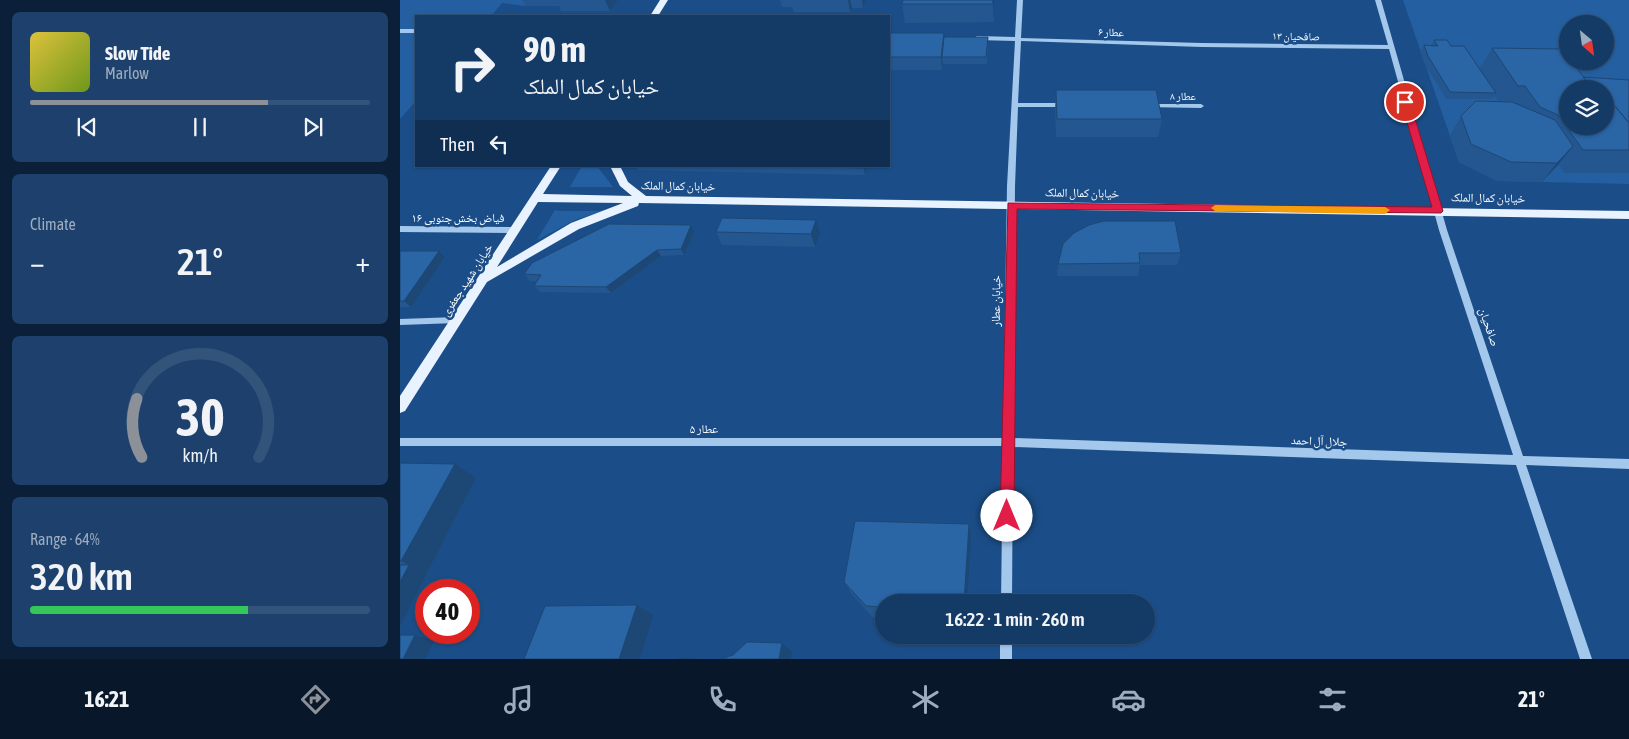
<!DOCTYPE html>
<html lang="en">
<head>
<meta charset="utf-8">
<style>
	body { margin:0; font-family:"Asap Condensed","Noto Naskh Arabic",sans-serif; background:#1d416c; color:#f1f3f6; height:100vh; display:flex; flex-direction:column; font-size:19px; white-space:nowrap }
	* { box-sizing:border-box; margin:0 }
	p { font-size:16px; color:#9dadbf }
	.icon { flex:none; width:28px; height:28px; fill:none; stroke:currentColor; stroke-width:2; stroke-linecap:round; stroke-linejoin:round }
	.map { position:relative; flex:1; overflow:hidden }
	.details { display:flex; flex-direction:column; gap:12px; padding:12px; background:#0b2038; width:400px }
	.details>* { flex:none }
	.banner { position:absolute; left:15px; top:15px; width:475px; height:152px; border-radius:0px; box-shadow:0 1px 4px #0004,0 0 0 1px #33547a; background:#143a66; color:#f1f3f6; overflow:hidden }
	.needle { width:32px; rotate:151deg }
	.buttons { position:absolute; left:1159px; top:15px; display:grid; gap:10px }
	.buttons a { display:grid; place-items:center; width:55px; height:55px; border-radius:50%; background:#143a66; box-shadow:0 1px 4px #0004,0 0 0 1px #33547a; font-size:25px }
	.speed { position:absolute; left:15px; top:579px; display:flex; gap:10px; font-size:25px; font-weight:700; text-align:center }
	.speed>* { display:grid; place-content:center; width:65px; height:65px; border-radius:50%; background:#143a66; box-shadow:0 1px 4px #0004,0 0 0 1px #33547a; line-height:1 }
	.speed .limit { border:8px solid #d22; background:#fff; color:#111 }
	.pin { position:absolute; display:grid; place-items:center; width:42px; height:42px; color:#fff; margin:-21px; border:2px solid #fff; border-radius:50%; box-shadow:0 1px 5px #0007 }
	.me { position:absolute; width:55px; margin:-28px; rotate:0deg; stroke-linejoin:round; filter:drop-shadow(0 0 4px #0008) }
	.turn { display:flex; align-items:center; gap:18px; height:105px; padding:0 25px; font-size:22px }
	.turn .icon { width:65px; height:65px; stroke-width:2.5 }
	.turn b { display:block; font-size:35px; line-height:42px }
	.then { display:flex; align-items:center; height:48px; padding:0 25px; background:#0003; gap:10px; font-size:19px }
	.big { font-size:38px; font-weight:600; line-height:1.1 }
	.details .tile { flex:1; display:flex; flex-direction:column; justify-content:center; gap:8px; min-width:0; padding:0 18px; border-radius:8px; background:#1d416c }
	.details .dial { align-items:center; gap:0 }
	.dial svg { height:130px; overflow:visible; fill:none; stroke:#33547a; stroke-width:7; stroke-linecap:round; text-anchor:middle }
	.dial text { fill:#f1f3f6; stroke:none }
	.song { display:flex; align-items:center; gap:15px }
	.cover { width:60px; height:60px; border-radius:8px; background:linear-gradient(135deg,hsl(50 70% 55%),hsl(80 70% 35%)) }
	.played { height:5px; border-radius:2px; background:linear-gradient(90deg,#8c9099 70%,#33547a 70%) }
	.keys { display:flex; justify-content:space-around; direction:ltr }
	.heat { display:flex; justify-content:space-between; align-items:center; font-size:28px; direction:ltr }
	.charge { height:8px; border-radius:4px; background:linear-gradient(90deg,#34c759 64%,#33547a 0) }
	.trip { position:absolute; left:475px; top:594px; width:280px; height:50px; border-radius:25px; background:#143a66; box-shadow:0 1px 4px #0004,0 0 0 1px #33547a; font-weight:600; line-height:50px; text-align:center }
	.tabs { display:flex; height:80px; justify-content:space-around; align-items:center; background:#081729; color:#9dadbf }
	.tabs .icon { width:35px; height:35px }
	.tabs .on { color:#8c9099 }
	.tabs b { font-size:22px; color:#f1f3f6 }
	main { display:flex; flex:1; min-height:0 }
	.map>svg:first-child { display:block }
	.green { fill:#2460a1; fill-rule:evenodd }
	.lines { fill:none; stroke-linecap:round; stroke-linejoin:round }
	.minor { fill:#a4c7ec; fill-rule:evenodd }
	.major { fill:#e9f2ff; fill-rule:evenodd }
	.wall { fill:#24578f }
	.shaded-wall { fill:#1d4774 }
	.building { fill:#2a65a6; stroke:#1d4774 }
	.route { fill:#e11d48; stroke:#92132f }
	.slow { fill:#f59e0b }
	.labels { text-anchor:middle; stroke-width:5; stroke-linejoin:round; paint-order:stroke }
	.far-street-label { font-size:11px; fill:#fff; stroke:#1b4e88 }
	.street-label { font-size:12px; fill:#fff; stroke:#1b4e88 }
</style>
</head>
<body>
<main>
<section class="details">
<div class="tile">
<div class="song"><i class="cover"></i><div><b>Slow Tide</b><p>Marlow</p></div></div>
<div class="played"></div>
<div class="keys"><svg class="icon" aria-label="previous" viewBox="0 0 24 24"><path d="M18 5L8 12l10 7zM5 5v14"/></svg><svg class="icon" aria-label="pause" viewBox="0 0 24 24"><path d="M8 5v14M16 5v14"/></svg><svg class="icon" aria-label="next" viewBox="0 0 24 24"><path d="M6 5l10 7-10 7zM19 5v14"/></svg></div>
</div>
<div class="tile"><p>Climate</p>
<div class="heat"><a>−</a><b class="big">21°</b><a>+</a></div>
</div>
<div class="tile dial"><svg viewBox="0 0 100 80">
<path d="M14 69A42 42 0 1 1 86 69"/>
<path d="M14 69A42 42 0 0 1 11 33" stroke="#8c9099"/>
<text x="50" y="56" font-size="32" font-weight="700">30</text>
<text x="50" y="72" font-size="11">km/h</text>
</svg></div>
<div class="tile"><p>Range · 64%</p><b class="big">320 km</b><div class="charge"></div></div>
</section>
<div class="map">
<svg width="1229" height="659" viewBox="0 0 1229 659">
	<rect width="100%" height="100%" fill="#1b4e88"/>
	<path class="green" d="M0 0H130L125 6 102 3 91 16H16V101L0 119Z
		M1003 0H1229V184L1097 181 1059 162ZM1168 24H1205V61H1168ZM1168 89H1205V126H1168Z
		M182 166H197L213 187H170Z
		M155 210 160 211H202L175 220 137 240Z"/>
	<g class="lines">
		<path class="minor" d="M617 0H623L621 38 802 43 988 45 975 0H981L1047 230 1123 456 1229 459V469L1126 465 1192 659H1180L1116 465 613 447 612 602H601L603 446H0V438H603L607 186 615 41 577 40 574 38 577 36 615 37ZM621 41 802 47 989 49 1039 230 1113 455 613 438 615 186 618 107H667L670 105 667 103H618Z
			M0 29H16V33H0Z
			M747 104H801L804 106 801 108 745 107 744 106Z
			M0 226 116 227 120 230 116 233 0 232Z
			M57 317 60 318 61 320 60 322 57 323 0 325V319Z
			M600 635H612V659H600Z"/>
		<path class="major" d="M260 0H268L258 16H250Z
			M151 166H161L143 194 232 196 220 186 210 166H220L228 182 246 196 1229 211V219L239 203 238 206 179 229 87 282 5 411 0 413V396ZM138 202 223 203 171 223 97 267Z"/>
	</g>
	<path class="wall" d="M122 0H218L210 11H161L159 6H125Z
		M380 0H466L463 8H452L450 12H394L392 7H382Z
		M594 0V22L505 23 502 4Z
		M489 33 544 39 588 37 587 64H543L542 70H489Z
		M1034 40 1051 46 1080 68 1092 48 1183 77 1229 80V173H1164L1158 164 1142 182 1097 181 1059 162 1050 135 1061 116 1098 101 1094 96 1092 99H1046L1024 63 1020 52 1024 45 1031 46Z
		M656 90 762 119 758 137H656L655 109Z
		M236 166H467L465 175 238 170Z
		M416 220 420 233 415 247 322 245 316 232Z
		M294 232 284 255 261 256 211 293 140 292 134 286 137 281H130L124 274Z
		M663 244 781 253 777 265H740L738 276H657L658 264Z
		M0 251 45 257 11 307H0Z
		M0 463 76 478 27 573 0 627Z
		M571 537 484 602V617H472L451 593 444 582Z"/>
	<path class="shaded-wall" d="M205 0H218L210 11Z
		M448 0H450L452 8 450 12Z
		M462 0H466L463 8Z
		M593 0H594V22L593 4Z
		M544 33 545 46 542 57 543 64 542 70 541 57Z
		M1173 146 1158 165 1142 182 1157 163Z
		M464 166H467L465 175 464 168Z
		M416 220 420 233 415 247 411 234Z
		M291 225 294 232 284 255 281 249Z
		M257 250 261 256 211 293 206 287Z
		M39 251 45 257 11 307 4 301Z
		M55 464 76 478 27 573 0 627V582L9 565 1 561Z
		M569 524 571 537 567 602H564Z
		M237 605 253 615 240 659H219Z
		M15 635 34 641 25 659H3Z
		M382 643 392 652 391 659H379Z"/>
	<path class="building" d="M503 0H593V4H502Z
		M489 33H544L541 57H489Z
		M544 37H588L586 57H542Z
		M1034 40H1047L1051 46H1064L1096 93 1050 92 1028 56 1024 45 1038 46Z
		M1092 48 1160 49 1168 58V61H1171L1193 89H1168V126H1205V94L1229 123V150H1183L1158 115 1140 107 1125 86H1118Z
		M1183 77 1229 80V123L1205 94V89H1193Z
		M656 90H756L762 119H657Z
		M1076 101 1112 102 1155 120 1173 146 1157 163 1111 162 1071 144 1061 116Z
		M373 166H464V168Z
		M322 218 416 220 411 234 316 232Z
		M704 221H775L781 253H739L740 263 658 264 663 244 674 233 689 225Z
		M209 224 291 225 281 249 257 250 206 287 134 286 141 275 124 274 132 263Z
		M0 251H39L4 301H0Z
		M0 463 55 464 1 561H0Z
		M455 521 569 524 564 602H484V607L466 606 444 582Z
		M0 565H9L0 582Z
		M237 605 219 659H124L145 606Z
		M0 635H15L3 659H0Z
		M347 642 382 643 379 659H321L333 655Z
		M296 658V659H277Z"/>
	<path class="route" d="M1005 99 1010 102 1043 211 1041 213 617 209 614 516 612 520 607 522 602 520 600 516 608 203 1032 207 1001 102Z"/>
	<path class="slow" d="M815 205 985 207 990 210 985 214 815 211 811 208Z"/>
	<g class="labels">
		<g class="far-street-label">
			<text transform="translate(711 32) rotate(2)" y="4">عطار ۶</text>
			<text transform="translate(896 36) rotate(1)" y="4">صافحیان ۱۳</text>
			<text x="783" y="100">عطار ۸</text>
		</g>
		<g class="street-label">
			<text transform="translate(278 186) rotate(1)" y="4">خیابان کمال الملک</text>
			<text transform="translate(682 193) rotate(1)" y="4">خیابان کمال الملک</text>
			<text transform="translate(1088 198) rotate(1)" y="4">خیابان کمال الملک</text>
			<text x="58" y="222">فیاض بخش جنوبی ۱۶</text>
			<text transform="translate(67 280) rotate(-57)" y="4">خیابان شهید جعفری</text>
			<text transform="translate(596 301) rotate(-89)" y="4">خیابان عطار</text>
			<text transform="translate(1089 327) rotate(71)" y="4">صافحیان</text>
			<text x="304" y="433">عطار ۵</text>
			<text transform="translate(919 441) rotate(2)" y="4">جلال آل احمد</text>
		</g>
	</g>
</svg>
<div class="buttons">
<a><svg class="needle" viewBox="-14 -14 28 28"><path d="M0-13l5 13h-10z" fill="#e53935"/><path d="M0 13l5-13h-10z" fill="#9dadbf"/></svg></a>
<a><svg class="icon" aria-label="layers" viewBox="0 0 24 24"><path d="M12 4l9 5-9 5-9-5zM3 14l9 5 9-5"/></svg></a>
</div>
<div class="speed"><div class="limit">40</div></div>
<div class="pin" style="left:1005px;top:102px;background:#d93025"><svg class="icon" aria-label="arrive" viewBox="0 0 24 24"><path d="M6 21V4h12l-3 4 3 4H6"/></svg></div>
<svg class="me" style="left:607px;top:516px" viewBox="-20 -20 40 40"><circle r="19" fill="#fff"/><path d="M0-13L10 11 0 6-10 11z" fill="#e11d48"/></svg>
<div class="trip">16:22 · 1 min · 260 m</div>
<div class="banner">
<div class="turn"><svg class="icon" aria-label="right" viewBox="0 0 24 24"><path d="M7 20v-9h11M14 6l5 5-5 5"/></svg><div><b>90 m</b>خیابان کمال الملک</div></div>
<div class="then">Then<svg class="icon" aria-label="left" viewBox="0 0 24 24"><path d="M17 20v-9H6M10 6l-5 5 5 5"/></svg></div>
</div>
</div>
</main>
<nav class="tabs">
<b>16:21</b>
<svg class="icon on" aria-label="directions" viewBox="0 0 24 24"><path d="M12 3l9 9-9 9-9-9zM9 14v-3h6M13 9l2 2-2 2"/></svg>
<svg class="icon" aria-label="music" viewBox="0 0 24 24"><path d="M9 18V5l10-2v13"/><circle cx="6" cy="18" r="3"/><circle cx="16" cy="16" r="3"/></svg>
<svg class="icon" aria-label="phone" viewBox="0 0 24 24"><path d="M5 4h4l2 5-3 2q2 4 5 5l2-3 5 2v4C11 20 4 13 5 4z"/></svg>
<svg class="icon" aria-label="climate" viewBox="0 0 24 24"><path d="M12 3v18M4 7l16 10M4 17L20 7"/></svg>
<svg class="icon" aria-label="car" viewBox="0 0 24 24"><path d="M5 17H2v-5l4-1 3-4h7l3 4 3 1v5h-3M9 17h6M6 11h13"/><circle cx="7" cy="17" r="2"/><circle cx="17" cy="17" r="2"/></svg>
<svg class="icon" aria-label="filters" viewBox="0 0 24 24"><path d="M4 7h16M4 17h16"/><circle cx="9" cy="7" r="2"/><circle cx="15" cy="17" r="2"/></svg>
<b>21°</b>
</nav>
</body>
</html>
